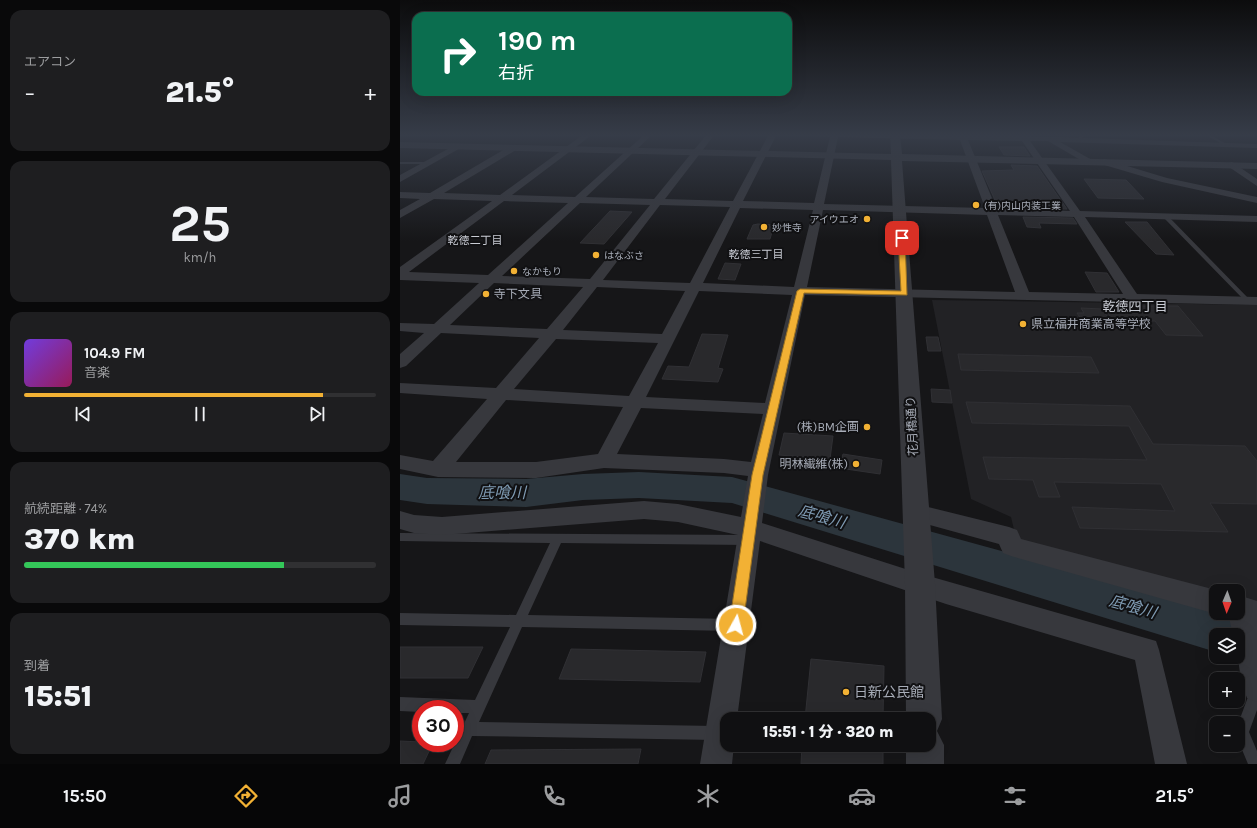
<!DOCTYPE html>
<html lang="ja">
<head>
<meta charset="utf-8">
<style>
	body { margin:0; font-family:Karla,"Noto Sans JP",sans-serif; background:#1e1e20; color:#f1f3f6; height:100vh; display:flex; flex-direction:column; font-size:15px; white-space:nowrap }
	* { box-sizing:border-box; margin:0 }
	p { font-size:13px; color:#9c9d9f }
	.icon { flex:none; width:22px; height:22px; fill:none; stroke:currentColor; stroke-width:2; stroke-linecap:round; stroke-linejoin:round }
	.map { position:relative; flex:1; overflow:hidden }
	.sheet { display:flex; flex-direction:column; gap:10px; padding:10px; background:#09090a; width:400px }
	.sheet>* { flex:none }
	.banner { position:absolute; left:12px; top:12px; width:380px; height:84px; border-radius:12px; box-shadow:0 4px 16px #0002,0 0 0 1px #303032; background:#0b6e4f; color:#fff; overflow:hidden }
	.needle { width:26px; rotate:182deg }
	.tools { position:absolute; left:809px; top:584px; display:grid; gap:8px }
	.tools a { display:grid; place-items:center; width:36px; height:36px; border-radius:8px; background:#101012; box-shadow:0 4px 16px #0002,0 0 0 1px #303032; font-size:20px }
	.speed { position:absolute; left:12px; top:700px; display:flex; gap:8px; font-size:20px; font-weight:700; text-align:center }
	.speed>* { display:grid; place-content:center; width:52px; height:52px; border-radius:50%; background:#101012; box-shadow:0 4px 16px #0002,0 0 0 1px #303032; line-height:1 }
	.speed .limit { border:6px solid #d22; background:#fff; color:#111 }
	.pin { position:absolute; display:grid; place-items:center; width:34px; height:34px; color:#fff; margin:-17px; border-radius:8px; box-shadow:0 2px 6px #0006 }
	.me { position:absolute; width:44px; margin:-22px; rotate:7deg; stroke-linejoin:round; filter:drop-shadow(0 0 3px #0008) }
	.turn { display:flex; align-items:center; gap:14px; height:84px; padding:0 20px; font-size:18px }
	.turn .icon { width:52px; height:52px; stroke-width:2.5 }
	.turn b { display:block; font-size:28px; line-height:34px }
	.big { font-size:30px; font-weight:800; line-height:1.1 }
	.sheet .widget { flex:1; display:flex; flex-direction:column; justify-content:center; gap:6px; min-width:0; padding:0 14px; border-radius:12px; background:#1e1e20 }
	.sheet .dial { align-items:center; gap:0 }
	.dial b { font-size:52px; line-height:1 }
	.song { display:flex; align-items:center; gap:12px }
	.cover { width:48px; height:48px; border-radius:6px; background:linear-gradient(135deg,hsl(260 70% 55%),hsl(330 70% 35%)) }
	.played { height:4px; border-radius:2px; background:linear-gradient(90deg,#f2b134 85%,#303032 85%) }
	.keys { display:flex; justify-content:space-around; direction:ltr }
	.heat { display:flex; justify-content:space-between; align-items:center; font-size:22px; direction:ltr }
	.charge { height:6px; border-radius:3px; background:linear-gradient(90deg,#34c759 74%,#303032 0) }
	.trip { position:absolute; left:320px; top:712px; width:216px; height:40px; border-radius:12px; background:#101012; box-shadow:0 4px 16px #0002,0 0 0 1px #303032; font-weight:800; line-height:40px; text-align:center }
	.tab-bar { display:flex; height:64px; justify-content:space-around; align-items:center; background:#060607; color:#9c9d9f }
	.tab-bar .icon { width:28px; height:28px }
	.tab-bar .active { color:#f2b134 }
	.tab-bar b { font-size:18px; color:#f1f3f6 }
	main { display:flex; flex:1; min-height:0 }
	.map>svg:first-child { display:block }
	.built { fill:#222225 }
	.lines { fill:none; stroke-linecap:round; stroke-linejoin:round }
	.river { fill:#2c353c; fill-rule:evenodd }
	.building { fill:#29292c; stroke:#303034 }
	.service { fill:#37383d; fill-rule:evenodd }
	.minor { fill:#37383d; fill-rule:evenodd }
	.tertiary { fill:#37383d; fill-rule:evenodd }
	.route { fill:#f2b134; stroke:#9d7322 }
	.poi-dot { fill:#f2b134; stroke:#111113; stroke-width:1.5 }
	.labels { text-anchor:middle; stroke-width:4; stroke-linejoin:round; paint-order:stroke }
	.far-poi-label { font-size:10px; fill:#a8adb8; stroke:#111113; text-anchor:start }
	.far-neighbourhood-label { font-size:11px; fill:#c9ccd4; stroke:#111113 }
	.poi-label { font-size:12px; fill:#a8adb8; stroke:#111113; text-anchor:start }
	.street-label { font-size:12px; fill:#a8adb8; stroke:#111113 }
	.neighbourhood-label { font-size:13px; fill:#c9ccd4; stroke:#111113 }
	.near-poi-label { font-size:14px; fill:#a8adb8; stroke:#111113; text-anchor:start }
	.near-water-label { font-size:16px; font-style:italic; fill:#7f9bb3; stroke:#111113 }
</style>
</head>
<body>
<main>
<section class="sheet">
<div class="widget"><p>エアコン</p>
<div class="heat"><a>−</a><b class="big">21.5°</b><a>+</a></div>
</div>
<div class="widget dial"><b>25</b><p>km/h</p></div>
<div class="widget">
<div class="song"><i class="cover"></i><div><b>104.9 FM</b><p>音楽</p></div></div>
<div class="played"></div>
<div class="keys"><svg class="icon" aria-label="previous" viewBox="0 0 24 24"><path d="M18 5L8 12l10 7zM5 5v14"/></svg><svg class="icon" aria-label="pause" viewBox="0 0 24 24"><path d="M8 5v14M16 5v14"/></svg><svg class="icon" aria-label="next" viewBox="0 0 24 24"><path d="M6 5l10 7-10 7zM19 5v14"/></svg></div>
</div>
<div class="widget"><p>航続距離 · 74%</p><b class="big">370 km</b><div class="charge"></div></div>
<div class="widget"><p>到着</p><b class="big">15:51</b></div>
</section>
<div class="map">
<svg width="857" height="764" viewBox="0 0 857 764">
	<rect width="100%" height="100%" fill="#161618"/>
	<path class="built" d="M532 300 857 305V609L838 604V591H816L617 542 611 517 571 499Z"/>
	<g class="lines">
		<path class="river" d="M239 472 332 477 816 610V613H828L846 620 853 635 846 650 838 653V635H816V652L332 503 239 498 183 500 126 507 27 504 0 500V474L27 478 126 479 183 474Z"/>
	</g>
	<path class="building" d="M599 147H624L630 156 604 155Z
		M611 165 637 166 667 209 598 207 582 171 614 170Z
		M684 179 726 180 744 199 698 198Z
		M210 211 232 212 204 244 180 243Z
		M623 217 673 218 677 224 639 223 641 228 627 227Z
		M725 222H747L774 255 756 254Z
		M358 224 374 225 370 239H347L353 225Z
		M325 263 341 264 335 280 318 279Z
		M685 272 707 273 719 292H696Z
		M703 303 726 304 727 306H778L803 336 766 335 755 321 712 320Z
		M681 308 702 309 712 323 685 325 677 313H684Z
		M302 334 328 335 318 368 323 369 318 382 262 379 268 366 289 367Z
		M526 337H538L541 351H528Z
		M558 354 691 357 699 373 561 370Z
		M531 389 550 390 552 403 532 402Z
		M566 402 730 406 753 444 845 446 857 461V504L810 503 828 532 680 528 672 507 775 511 761 484 654 482 660 497H639L633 480 589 479 583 457 747 460 729 426 572 423Z
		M384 433 433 436 430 459 379 455Z
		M443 454 482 460 480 474 439 468Z
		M0 647H83L68 678H0Z
		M171 649 306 652 300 682 159 679Z
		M411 659 484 666 483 719H405Z
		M0 741 21 742 33 743 23 764H0Z
		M402 745H483V764H401Z
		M241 749 238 764H85L91 750Z"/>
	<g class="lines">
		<path class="service" d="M681 134H685L679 141H677Z
			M805 134H809L828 145 825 146Z
			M0 162H29L31 163 29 164H0Z
			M764 216H768L849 299V301H845L764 218Z
			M0 533 347 535 351 537 352 540 351 543 347 545 161 543 128 615 333 619 337 621 339 625 337 629 333 631 122 627 79 722 316 726 321 728 323 733 321 738 316 740 72 736 60 764H45L69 713H55V709H21V712L0 711V697L75 700 110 627 0 625V613L116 615 150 543 0 541Z
			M857 684V710L849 732 857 751V764H848L838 740V724L852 686Z"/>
		<path class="minor" d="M184 134H193L112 195 175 197 245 134H253L186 197 254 199 307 134H315L265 199 333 201 369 134H377L343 201 414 203 430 137 392 136 388 134H566L618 136 617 134H625L627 136 857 144V148L660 142 692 160 693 162 689 165 648 141H630L680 211 857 216V222L685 217 737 294 857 297V305L405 295 368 475 362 523 518 573 756 641 759 650 787 764H755L735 660 546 604 360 541 337 719H327V745H334L332 764H300L338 535 278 522 244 519 42 535 14 533 0 529V511L14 515 42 517 244 501 278 504 341 517 348 476 324 473 204 468 136 478 38 477 0 469V455L33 461 87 399 0 393V383L96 388 139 338 41 333 6 366 0 368V354L24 333 0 331V323L34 324 79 283 0 280V267L92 201 34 199 0 218V210L20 199 0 198V192L30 193 110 146H116V150L44 193 100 195ZM438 137 560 140 585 208 424 204ZM568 140 622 141 670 211 596 208ZM104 201 168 203 88 275 9 272ZM180 203 250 205 190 279 102 276ZM260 205 330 207 290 283 203 280ZM340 208 413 210 394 287 303 283ZM423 210 587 215 615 292 407 287ZM598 215 674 217 723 294 629 292ZM94 283 183 287 147 329 50 325ZM197 287 285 291 262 334 163 330ZM299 291 392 295 365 403 246 397ZM156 339 258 343 229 396 114 389ZM106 400 223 407 198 454 136 462H56ZM241 408 363 414 351 462 324 459 217 454Z
			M57 144H63L64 146 0 182V175Z
			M704 159 767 178 857 197V203L762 182 701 164 700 162Z
			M832 162 857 179V186L829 167V163Z
			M516 504 609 527 617 530 621 539 816 590 818 591H816V613H818L816 614 611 556 603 553 599 544 508 519 505 513 508 507Z
			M838 595 857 601V702L847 698C838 676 838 657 838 635H833L828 613H838Z"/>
		<path class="tertiary" d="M490 134H500L502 154 857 163V169L502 161 535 584 542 719 537 731 544 745V764H506V745H529V719H506L505 584 491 160 0 148V142L491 154Z"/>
	</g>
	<linearGradient id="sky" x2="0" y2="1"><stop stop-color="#0c0c0d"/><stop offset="0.56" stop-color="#363c48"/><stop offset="1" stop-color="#363c48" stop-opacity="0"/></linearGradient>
	<rect width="857" height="241" fill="url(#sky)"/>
	<path class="route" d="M502 236 505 238 507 295 404 293 363 475 343 625 341 630 336 632 331 630 329 625 352 475 397 291 400 289 501 291 498 238Z"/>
	<g class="poi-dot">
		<circle cx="576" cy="205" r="4"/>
		<circle cx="467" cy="219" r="4"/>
		<circle cx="364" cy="227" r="4"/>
		<circle cx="196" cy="255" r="4"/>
		<circle cx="114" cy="271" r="4"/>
		<circle cx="86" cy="294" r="4"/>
		<circle cx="623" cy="324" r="4"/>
		<circle cx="467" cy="427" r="4"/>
		<circle cx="456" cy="464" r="4"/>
		<circle cx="446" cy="692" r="4"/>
	</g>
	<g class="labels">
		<g class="far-poi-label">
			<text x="584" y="209">(有)内山内装工業</text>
			<text x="459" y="223" text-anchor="end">アイウエオ</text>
			<text x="372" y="231">妙性寺</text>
			<text x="204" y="259">はなぶさ</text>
			<text x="122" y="275">なかもり</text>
		</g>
		<g class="far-neighbourhood-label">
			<text x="75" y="244">乾徳二丁目</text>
			<text x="356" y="258">乾徳三丁目</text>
		</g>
		<g class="poi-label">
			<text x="94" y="298">寺下文具</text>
			<text x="631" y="328">県立福井商業高等学校</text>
			<text x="459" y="431" text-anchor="end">(株)BM企画</text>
			<text x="448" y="468" text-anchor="end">明林繊維(株)</text>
		</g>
		<g class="street-label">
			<text transform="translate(512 426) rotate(-93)" y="4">花月橋通り</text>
		</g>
		<g class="neighbourhood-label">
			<text x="735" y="311">乾徳四丁目</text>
		</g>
		<g class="near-poi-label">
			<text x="454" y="697">日新公民館</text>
		</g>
		<g class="near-water-label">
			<text x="102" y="498">底喰川</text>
			<text transform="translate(422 516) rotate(16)" y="6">底喰川</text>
			<text transform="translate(733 606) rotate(16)" y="6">底喰川</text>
		</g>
	</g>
</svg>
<div class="tools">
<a><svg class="needle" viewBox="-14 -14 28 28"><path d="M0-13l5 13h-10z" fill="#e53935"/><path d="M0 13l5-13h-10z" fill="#9c9d9f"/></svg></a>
<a><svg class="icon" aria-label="layers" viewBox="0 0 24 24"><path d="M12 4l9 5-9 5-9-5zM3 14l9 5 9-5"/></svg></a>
<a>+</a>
<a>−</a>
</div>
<div class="speed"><div class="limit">30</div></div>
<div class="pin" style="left:502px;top:238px;background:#d93025"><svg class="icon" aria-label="arrive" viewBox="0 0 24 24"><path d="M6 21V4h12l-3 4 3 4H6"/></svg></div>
<svg class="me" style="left:336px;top:625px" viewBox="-20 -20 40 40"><circle r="17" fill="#f2b134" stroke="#fff" stroke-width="3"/><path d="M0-11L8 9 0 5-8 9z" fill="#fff"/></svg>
<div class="trip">15:51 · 1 分 · 320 m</div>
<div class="banner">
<div class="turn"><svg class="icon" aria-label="right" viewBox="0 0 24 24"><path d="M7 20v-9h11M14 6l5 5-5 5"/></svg><div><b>190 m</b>右折</div></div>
</div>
</div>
</main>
<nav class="tab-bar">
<b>15:50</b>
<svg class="icon active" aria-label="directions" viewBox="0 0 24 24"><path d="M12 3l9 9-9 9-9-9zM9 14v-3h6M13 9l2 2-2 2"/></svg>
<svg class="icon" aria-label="music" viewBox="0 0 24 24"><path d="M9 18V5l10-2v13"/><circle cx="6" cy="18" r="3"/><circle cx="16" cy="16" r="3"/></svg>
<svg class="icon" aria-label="phone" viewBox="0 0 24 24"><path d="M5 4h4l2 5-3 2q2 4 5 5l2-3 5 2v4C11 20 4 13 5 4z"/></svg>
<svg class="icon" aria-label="climate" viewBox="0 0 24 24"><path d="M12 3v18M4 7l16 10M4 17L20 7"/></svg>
<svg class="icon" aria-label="car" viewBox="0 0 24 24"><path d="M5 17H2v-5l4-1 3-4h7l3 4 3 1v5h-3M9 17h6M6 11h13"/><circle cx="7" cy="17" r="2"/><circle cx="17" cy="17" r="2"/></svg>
<svg class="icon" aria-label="filters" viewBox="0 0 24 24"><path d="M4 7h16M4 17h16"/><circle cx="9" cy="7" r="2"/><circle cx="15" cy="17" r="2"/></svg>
<b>21.5°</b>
</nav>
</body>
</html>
